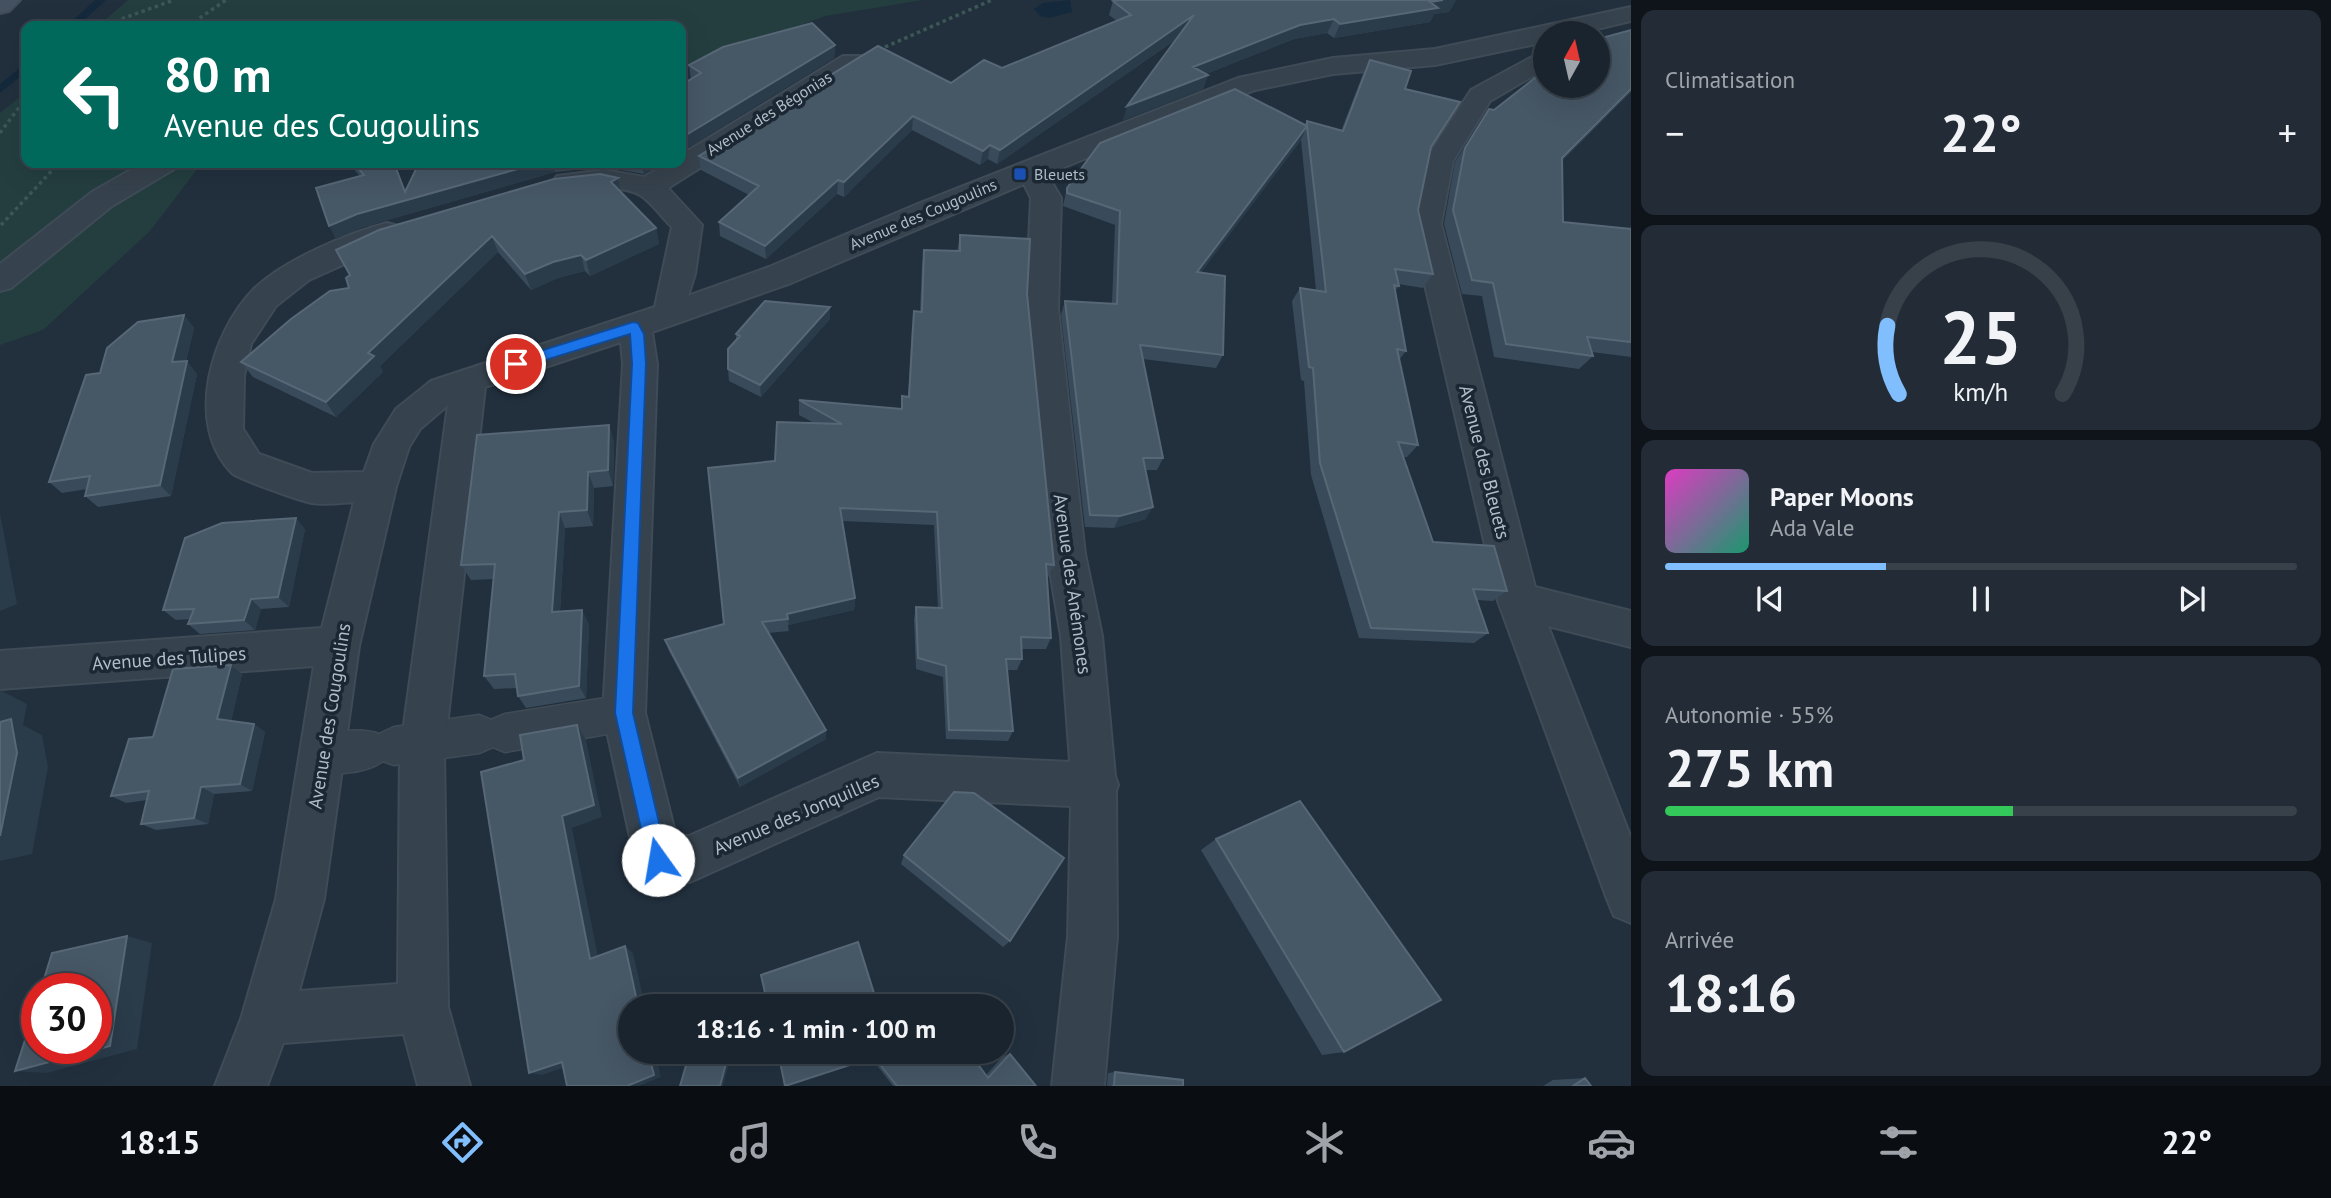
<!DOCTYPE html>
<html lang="fr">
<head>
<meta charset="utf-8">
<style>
	body { margin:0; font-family:"PT Sans",sans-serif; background:#232c36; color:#f1f3f6; height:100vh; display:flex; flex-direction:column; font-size:26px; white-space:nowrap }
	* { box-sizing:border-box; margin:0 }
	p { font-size:23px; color:#9fa4aa }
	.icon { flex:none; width:38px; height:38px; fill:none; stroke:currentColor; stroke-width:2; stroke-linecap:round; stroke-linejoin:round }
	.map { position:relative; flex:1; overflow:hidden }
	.side { display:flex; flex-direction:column; gap:10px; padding:10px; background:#0e1419; width:700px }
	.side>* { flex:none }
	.guide { position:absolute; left:21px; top:21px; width:665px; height:147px; border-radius:14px; box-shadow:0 7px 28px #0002,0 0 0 2px #38414a; background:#00695c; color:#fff; overflow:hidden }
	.needle { width:46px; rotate:8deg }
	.tools { position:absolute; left:1533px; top:21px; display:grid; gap:14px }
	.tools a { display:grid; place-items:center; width:77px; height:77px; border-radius:50%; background:#1a242e; box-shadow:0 7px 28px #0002,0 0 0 2px #38414a; font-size:35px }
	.speed { position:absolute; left:21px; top:973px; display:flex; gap:14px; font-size:35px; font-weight:700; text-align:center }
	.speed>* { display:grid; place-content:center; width:91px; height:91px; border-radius:50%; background:#1a242e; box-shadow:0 7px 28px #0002,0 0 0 2px #38414a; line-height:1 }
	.speed .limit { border:10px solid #d22; background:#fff; color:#111 }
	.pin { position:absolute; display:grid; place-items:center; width:60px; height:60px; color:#fff; margin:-30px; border:4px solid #fff; border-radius:50%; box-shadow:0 2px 7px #0007 }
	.me { position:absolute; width:77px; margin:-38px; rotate:347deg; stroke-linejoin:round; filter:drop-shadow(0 0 5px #0008) }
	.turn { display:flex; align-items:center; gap:24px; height:147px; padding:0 28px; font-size:32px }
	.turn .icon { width:91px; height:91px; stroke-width:2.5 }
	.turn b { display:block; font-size:49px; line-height:60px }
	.big { font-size:52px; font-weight:600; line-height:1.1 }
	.side .widget { flex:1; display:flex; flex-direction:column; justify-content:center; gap:10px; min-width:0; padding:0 24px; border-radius:14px; background:#232c36 }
	.side .dial { align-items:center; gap:0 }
	.dial svg { height:182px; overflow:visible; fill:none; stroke:#38414a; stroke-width:7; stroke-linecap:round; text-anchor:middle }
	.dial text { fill:#f1f3f6; stroke:none }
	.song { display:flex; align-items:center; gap:21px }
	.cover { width:84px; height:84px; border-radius:10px; background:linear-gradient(135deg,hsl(310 70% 55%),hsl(160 70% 35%)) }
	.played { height:7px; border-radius:4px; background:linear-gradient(90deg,#81befe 35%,#38414a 35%) }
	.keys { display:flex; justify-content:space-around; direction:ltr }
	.heat { display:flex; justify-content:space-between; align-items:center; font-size:38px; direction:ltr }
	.charge { height:10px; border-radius:5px; background:linear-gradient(90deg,#34c759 55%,#38414a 0) }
	.trip { position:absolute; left:618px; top:994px; width:396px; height:70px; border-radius:35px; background:#1a242e; box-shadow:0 7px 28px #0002,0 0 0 2px #38414a; font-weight:600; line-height:70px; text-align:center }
	.tab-bar { display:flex; height:112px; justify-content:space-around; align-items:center; background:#0a0e12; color:#9fa4aa }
	.tab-bar .icon { width:49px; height:49px }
	.tab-bar .on { color:#81befe }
	.tab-bar b { font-size:32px; color:#f1f3f6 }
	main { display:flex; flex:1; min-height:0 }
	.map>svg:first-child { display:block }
	.green { fill:#243e3f }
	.water { fill:#14293c }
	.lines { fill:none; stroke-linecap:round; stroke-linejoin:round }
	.stream { fill:#14293c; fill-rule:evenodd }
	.pedestrian-casing { stroke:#3f4b56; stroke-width:3 }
	.minor-casing { stroke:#3f4b56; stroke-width:4 }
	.secondary-casing { stroke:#3f4b56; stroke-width:4 }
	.path { stroke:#3c5756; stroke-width:3.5; stroke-dasharray:3.5 3.5; stroke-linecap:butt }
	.pedestrian { fill:#36424d; fill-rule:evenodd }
	.minor { fill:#36424d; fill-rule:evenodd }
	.secondary { fill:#435161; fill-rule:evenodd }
	.wall { fill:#394b5a }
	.shaded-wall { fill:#2a3b4a }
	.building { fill:#465766; stroke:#576776; stroke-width:2 }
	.route { fill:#1a73e8; stroke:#114b97; stroke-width:2 }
	.transit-dot { fill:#1a4fb4; stroke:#1b2732; stroke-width:2.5 }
	.labels { text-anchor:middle; stroke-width:7; stroke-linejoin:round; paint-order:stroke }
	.far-street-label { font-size:16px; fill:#b1bdc9; stroke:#1b2732 }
	.far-poi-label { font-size:16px; fill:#b1bdc9; stroke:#1b2732; text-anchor:start }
	.street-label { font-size:19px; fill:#b1bdc9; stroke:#1b2732 }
</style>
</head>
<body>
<main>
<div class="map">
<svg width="1631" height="1086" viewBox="0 0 1631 1086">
	<rect width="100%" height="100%" fill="#22303e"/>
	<path class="green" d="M128 0H923L825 16 681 70V26H98Z
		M26 92V163H202L150 231 43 330 0 345V113Z"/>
	<path class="water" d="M1070 0 1072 12 1049 18 1040 16 1034 9 1043 3Z"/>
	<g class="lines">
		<path class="stream" d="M95 0H106L78 26H67Z
			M26 63V72L0 93V84Z"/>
		<g class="pedestrian-casing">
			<path id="pedestrian" d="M624 695 638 700 644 713 638 726 624 731 505 752 493 747 479 753 394 765 383 761C365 774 328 777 308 769L302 755 308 741C328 733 358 726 379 734L394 727 479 715 491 720 505 714Z"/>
		</g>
		<g class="minor-casing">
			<path id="minor" d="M1631 7V21L1580 33H1545V42L1435 65 1333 74 1255 90 1047 174 1061 198 1058 309 1085 554 1102 636 1115 776 1118 785 1116 791 1117 937 1104 1086H1052L1068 937 1071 806 879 797 690 882 658 883 641 877 635 860 603 713 623 364 621 342 485 387 444 753 448 1007 470 1086H418L404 1034 283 1043 267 1086H215L241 1019 276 899 314 666 0 689V651L322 628 354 502C341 503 325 505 312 503 302 502 237 478 232 473 184 424 211 333 254 289 284 260 346 234 387 223L398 226 402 233 398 240 309 280 276 306 251 344 244 376 243 429 259 454 312 473 364 472 374 444 396 409 431 381 655 307 672 227C662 218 651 201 640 195 615 181 583 196 557 190L552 183 557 176 604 170 644 177 668 163H681V155L843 56H861L865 61 861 66 668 188 702 225 695 274 688 296 769 267 920 203 1238 78 1333 58 1435 49ZM1024 184 1031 198 1026 309 1047 554 1061 636 1070 762 877 753 689 836H676L645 713 657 364 652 332 791 283ZM448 405 400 753 398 984 299 991 324 899 359 646 396 487 409 447 420 429Z
				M1545 50V69L1490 101 1453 161 1441 224 1535 587 1631 611V647L1548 626 1631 838V923L1614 916 1607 899 1498 601 1411 224 1425 161 1471 90Z
				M143 163H178L174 169 112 206 11 288 0 291V264L92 192Z"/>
		</g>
		<g class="secondary-casing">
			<path id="secondary" d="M0 0H20L9 11 0 13Z"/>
		</g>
		<path class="path" d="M102 26 174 0
			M188 26 226 0
			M885 47 992 0
			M0 133 26 98
			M1 225 59 163"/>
		<use href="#pedestrian" class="pedestrian"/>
		<use href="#minor" class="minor"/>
		<use href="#secondary" class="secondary"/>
	</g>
	<path class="wall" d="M1117 0H1456L1449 12 1434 14 1430 22 1334 38 1327 33 1294 39 1206 74 1208 75 1203 89 1123 120 1178 38 997 164 988 159 980 165 912 130 844 197 837 194 766 259 720 236 719 222 749 195 701 170 699 156 1002 68 1117 21 1109 15 1113 1Z
		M835 45 834 58 681 152V85L691 79 689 65Z
		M1370 60 1405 89 1431 147 1418 210 1433 274 1423 288 1398 284 1399 286 1395 291 1406 351 1399 360 1418 445 1407 457H1403L1433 542 1507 591 1493 601 1477 600 1488 633 1474 643 1359 638 1311 475 1304 381 1301 380 1292 301 1300 288 1316 290 1301 140 1201 272 1223 355 1216 368 1143 359 1163 458 1157 470H1145L1146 519 1114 528 1085 527 1061 315 1065 301 1112 304 1115 225 1063 206 1067 188 1305 124 1307 121 1341 131 1363 74Z
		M1631 92 1562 161 1563 222 1630 228 1631 225V357L1592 352 1593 356 1579 369 1494 357 1482 296 1462 294 1444 224 1455 162 1489 109 1494 110Z
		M348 163H395L405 191 419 163H663L644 174 604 167 555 172 363 227 336 239 360 176Z
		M618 178 621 192 656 228 659 244 590 276 585 271 558 278 531 290 498 252 380 366 383 372 336 417 253 377 241 362 349 288Z
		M960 235 1027 294 1054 565 1048 577H1047L1051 638 1046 649H1021L1022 659 1017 670H1007L1013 731 1008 741 946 739 943 677 916 669 914 619 916 607 938 608 934 525 842 521 855 598 854 610 788 625 789 631 768 633 826 739 740 787 669 651 665 640 724 624 775 461 814 423 799 415V400L901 409 902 396 908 397 912 326 914 311H920L922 265 924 250 957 251Z
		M830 307V319L761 397 729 381 728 369 736 340V334Z
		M184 315 194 328 186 361 197 374 171 496 98 507 85 496 87 489 62 493 49 482 100 373Z
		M609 425 614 442 613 486 594 488 593 526 565 528 560 612 589 624 586 698 526 708 518 696 517 688 494 689 484 676 493 579 471 580 461 565Z
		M305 529 289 607 261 609 255 630 200 634 188 624 190 619 176 620 163 610Z
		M231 665 242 674 231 721 254 724 265 732 252 791 214 794 208 824 156 830 141 824 147 800 126 803 111 796 153 737Z
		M1216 839 1344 1052 1322 1055 1201 850Z
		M904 855 1010 941 1003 947 901 864Z
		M778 1052H969L986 1075 1003 1056 1010 1054 1036 1086H893L872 1059Z
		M1115 1072 1183 1086H1107L1108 1073Z
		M1585 1078 1591 1086H1543L1553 1080Z"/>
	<path class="shaded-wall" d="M1443 0H1456L1449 12 1434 14 1430 22 1334 38 1340 24 1430 2Z
		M1194 15 1189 30 997 164 1000 150Z
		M1334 19 1327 33 1294 39 1188 81 1193 67 1300 25Z
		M835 45 834 58 681 152V138Z
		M1208 75 1203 89 1123 120 1127 106Z
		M1631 89V92L1551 172 1562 158Z
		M913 116 912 130 844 197V182Z
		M1307 126 1301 140 1191 285 1197 272Z
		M990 145 988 159 980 165 983 151Z
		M394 163 409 200 539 163H553L555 172 363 227 336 239 329 226Z
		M641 163H663L644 174Z
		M618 178 621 194 611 182Z
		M838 180 837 194 766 259 765 246Z
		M656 228 659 244 590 276 586 260Z
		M492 236 498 252 380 366 383 372 336 417 326 402 368 353Z
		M581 255 585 271 558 278 531 290 525 274 553 262Z
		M830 307V319L761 397 760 385Z
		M184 315 194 328 182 375 172 362Z
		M187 361 197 374 171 496 160 485Z
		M609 425 614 442 613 486 608 470Z
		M588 472 594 488 593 526 587 510Z
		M1153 507 1146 519 1114 528 1120 516Z
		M559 512 565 528 559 626 552 612Z
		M0 513 17 604 0 611Z
		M296 518 305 529 289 607 278 597Z
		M855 598 854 610 789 625 787 614Z
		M251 599 261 609 255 630 244 620Z
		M582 610 589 624 586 698 579 686Z
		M231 665 242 674 230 727 217 719Z
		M0 690 27 704 23 725 42 735 48 767 32 854 0 861Z
		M254 724 265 732 252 791 240 784Z
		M577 725 586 740 602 817 572 828 600 966 590 959 562 816Z
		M826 730V739L740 787 738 778Z
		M201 787 214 794 208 824 194 818Z
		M127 936 152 943 137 1049 47 1073 15 1071Z
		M625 946 633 953 645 1006H638Z
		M648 1052H655L661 1077 639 1086H627Z
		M729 1052H732L723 1086H720Z
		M874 1057 872 1059 789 1086H785Z
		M562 1062 574 1064 542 1075 529 1073Z"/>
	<path class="building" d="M1117 0H1443L1430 2 1438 8 1340 24 1334 19 1300 25 1193 67 1208 75 1127 106 1194 15 1000 150 990 145 983 151 913 116 844 182 838 180 765 246 719 222 759 186 699 156 878 46 951 83 984 60 1002 68 1131 15 1113 1Z
		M812 23 835 45 681 138V85L701 73 689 65 723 47Z
		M1631 30V89L1562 158 1563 222 1631 229V342L1587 337 1593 356 1506 344 1493 283 1472 280 1453 210 1465 148 1489 109 1494 110 1545 70V86H1598V39Z
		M1370 60 1411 71 1405 89 1460 102 1431 147 1418 210 1433 274 1395 269 1399 286 1394 285 1406 351 1397 349 1418 445 1398 442 1433 542 1494 546 1507 591 1473 589 1488 633 1371 628 1320 463 1313 368 1309 367 1300 288 1326 292 1307 126 1197 272 1225 276 1223 355 1140 345 1163 458H1143L1153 507 1120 516 1090 515 1065 301 1117 304 1120 211 1067 193V188L1100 143 1235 89 1307 126V121L1343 131Z
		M354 163H394L405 192 419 163H539L357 214 329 226 316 188 364 175Z
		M600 174 618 178 611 182 656 228 586 260 581 255 553 262 525 274 492 236 368 353 374 356 326 402 241 362 291 319 330 291 349 288 346 278 350 275 336 250 379 230 554 179Z
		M960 235 1030 239 1027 294 1054 565 1046 564 1051 638 1021 637 1022 659H1006L1013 731 949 730 946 666 918 658 916 607 942 608 937 512 840 508 855 598 787 614 788 619 762 622 826 730 738 778 665 640 724 624 708 468 775 461 777 422 842 424 799 400 902 409V396L909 397 914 311 922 312 924 250 960 251Z
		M765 301 830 307 760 385 728 369V349L740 336 736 334Z
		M184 315 172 362 187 361 160 485 85 496 90 476 49 482 86 375 100 373 107 348 138 322Z
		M609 425 608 470 588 472 587 510 559 512 552 612 582 610 579 686 518 696 515 674 484 676 495 564 461 565 477 435Z
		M296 518 278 597 251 599 244 620 188 624 194 609 163 610 185 538 222 523Z
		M231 665 217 719 254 724 240 784 201 787 194 818 141 824 149 791 111 796 129 739 153 737 173 669Z
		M11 719 17 753 0 836V722Z
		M577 725 594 805 562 816 590 959 625 946 638 1006H630V1052H648L654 1075 627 1086H567L562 1062 529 1073 481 772 524 760 520 735Z
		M954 792 974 793 1064 858 1010 941 904 855Z
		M1300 801 1441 1000 1344 1052 1216 839Z
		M127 936 110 1046 15 1071 37 1003V1048H96V989H41L52 953Z
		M858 942 878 1006H768L761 975Z
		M690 1052H729L720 1086H680Z
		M778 1052H969L988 1078 1010 1054 1036 1086H897L874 1057 785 1086Z
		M1115 1072 1183 1080V1086H1113L1114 1085Z
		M1585 1078 1591 1086H1573Z"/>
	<path class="route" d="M633 322 638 323 644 334 646 364 633 713 668 860 665 867 658 869 651 867 648 860 615 713 632 364 630 334 516 369 509 364 511 360Z"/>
	<rect class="transit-dot" x="1013" y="167" width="14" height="14" rx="3.5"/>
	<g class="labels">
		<g class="far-street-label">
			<text transform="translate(769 113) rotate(-32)" y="6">Avenue des Bégonias</text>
			<text transform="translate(923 214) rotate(-23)" y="6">Avenue des Cougoulins</text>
		</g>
		<g class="far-poi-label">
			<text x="1034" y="180">Bleuets</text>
		</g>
		<g class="street-label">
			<text transform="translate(1485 462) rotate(76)" y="7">Avenue des Bleuets</text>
			<text transform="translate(1073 584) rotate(82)" y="7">Avenue des Anémones</text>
			<text transform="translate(169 658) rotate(-4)" y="7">Avenue des Tulipes</text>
			<text transform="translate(329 716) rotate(-81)" y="7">Avenue des Cougoulins</text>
			<text transform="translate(796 814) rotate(-23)" y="7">Avenue des Jonquilles</text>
		</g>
	</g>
</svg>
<div class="tools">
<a><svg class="needle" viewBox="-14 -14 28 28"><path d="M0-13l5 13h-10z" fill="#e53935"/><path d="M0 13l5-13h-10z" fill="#9fa4aa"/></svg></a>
</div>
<div class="speed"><div class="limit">30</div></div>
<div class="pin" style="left:516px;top:364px;background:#d93025"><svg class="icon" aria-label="arrive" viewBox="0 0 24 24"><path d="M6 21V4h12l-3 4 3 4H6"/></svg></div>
<svg class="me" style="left:658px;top:860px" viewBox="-20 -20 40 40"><circle r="19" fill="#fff"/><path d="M0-13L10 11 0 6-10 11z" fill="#1a73e8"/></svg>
<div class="trip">18:16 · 1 min · 100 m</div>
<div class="guide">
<div class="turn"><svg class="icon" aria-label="left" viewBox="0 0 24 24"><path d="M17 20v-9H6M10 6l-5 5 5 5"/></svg><div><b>80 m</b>Avenue des Cougoulins</div></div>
</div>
</div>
<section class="side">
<div class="widget"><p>Climatisation</p>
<div class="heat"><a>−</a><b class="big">22°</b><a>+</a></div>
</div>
<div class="widget dial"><svg viewBox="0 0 100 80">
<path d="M14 69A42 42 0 1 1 86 69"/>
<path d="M14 69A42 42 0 0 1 9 39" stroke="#81befe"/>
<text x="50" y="56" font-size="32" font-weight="700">25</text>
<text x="50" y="72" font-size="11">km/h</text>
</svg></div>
<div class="widget">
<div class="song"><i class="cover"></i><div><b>Paper Moons</b><p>Ada Vale</p></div></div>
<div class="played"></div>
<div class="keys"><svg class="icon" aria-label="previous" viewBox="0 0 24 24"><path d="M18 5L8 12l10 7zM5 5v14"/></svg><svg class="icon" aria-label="pause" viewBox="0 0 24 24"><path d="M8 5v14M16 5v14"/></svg><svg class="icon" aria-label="next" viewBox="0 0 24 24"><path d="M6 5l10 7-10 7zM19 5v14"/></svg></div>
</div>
<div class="widget"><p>Autonomie · 55%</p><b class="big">275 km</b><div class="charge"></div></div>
<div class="widget"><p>Arrivée</p><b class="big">18:16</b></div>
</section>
</main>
<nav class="tab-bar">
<b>18:15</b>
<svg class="icon on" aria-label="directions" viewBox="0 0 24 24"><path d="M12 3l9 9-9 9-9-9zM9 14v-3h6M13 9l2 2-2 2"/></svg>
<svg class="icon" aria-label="music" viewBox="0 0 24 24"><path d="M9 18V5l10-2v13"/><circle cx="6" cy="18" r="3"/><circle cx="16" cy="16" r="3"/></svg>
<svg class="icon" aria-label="phone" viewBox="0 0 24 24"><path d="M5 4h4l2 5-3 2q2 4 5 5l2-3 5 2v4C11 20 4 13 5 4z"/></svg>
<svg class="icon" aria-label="climate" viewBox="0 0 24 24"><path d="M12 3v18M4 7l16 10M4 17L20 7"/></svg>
<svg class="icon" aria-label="car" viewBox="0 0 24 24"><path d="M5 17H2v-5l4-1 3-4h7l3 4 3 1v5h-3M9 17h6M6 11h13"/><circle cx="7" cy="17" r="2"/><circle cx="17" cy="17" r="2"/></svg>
<svg class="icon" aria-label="filters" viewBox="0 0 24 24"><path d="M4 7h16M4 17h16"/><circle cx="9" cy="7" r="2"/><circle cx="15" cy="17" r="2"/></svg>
<b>22°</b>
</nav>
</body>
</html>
